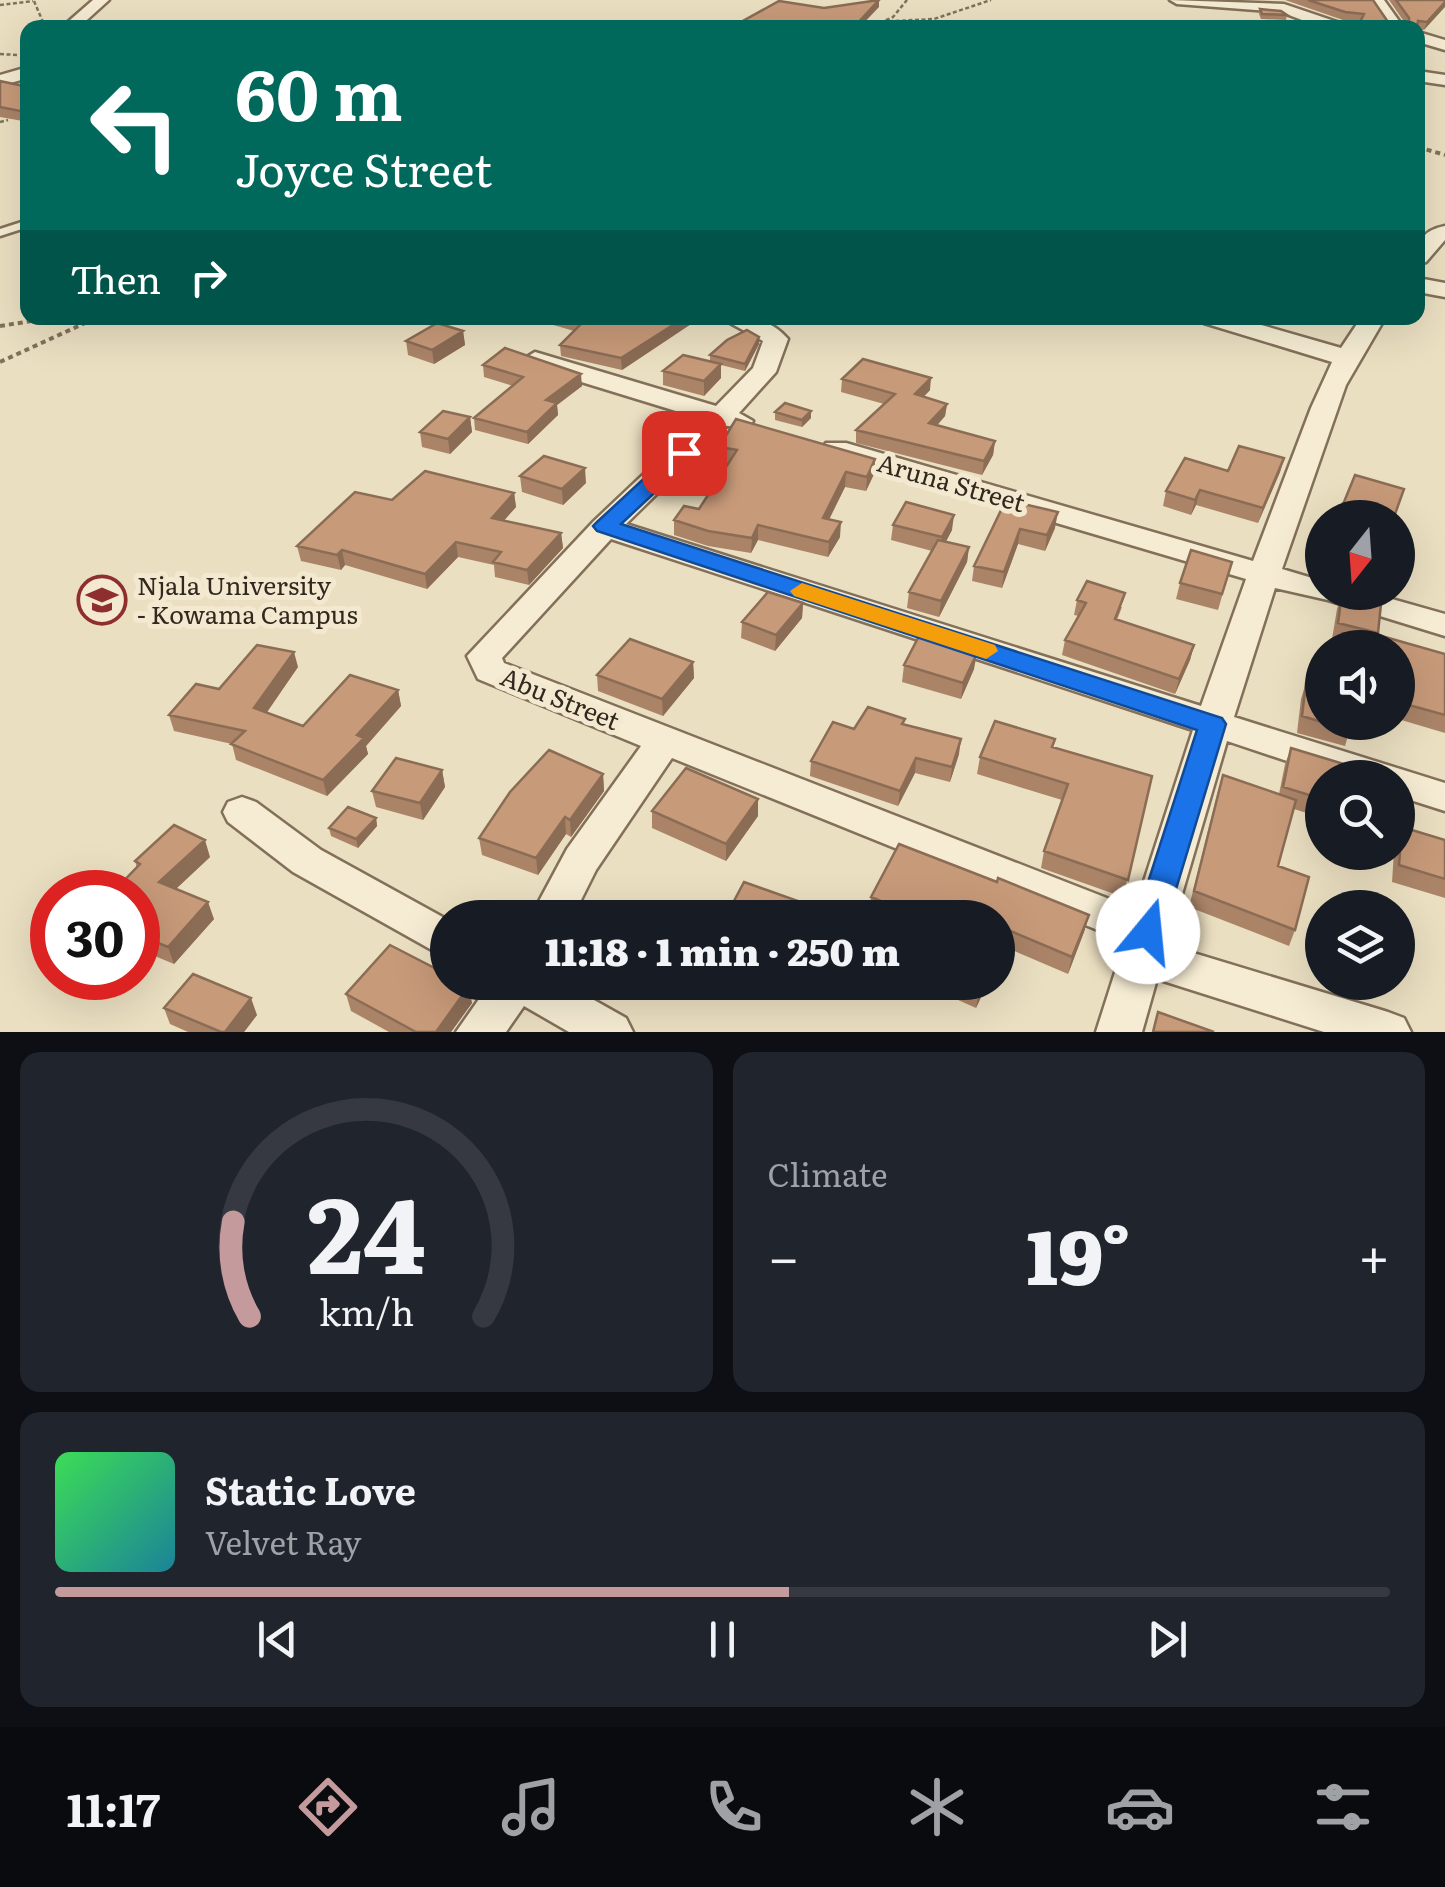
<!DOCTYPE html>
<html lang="en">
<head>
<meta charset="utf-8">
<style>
	body { margin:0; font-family:Literata,serif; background:#20242c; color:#f1f3f6; height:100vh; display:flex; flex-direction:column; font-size:38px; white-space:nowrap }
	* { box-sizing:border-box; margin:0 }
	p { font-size:32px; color:#9ea1a6 }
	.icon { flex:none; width:55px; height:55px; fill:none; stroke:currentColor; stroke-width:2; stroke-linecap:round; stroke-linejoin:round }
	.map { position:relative; height:1032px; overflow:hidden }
	.panel { display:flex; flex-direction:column; gap:20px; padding:20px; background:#0d0f14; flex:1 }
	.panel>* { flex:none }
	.guide { position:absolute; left:20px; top:20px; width:1405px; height:305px; border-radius:20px; box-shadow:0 10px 40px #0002; background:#00695c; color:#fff; overflow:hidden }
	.needle { width:65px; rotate:197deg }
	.buttons { position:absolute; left:1305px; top:500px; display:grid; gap:20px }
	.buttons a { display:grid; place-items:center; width:110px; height:110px; border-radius:50%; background:#171b24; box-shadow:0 10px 40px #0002; font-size:50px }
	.speed { position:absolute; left:30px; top:870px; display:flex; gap:20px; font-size:50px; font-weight:700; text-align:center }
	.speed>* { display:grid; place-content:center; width:130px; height:130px; border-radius:50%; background:#171b24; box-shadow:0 10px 40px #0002; line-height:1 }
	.speed .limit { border:15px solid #d22; background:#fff; color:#111 }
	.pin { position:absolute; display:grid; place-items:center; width:85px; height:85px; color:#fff; margin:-42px; border-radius:20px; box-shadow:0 5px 15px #0006 }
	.me { position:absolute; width:110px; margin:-55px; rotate:17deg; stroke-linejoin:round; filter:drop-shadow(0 0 8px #0008) }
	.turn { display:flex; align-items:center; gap:35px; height:210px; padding:0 50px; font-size:45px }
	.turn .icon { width:130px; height:130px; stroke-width:2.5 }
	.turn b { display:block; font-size:70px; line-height:85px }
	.then { display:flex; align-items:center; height:95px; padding:0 50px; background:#0003; gap:20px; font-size:38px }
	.big { font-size:75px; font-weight:800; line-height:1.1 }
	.panel .card { flex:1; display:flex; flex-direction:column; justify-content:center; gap:15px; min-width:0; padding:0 35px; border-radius:20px; background:#20242c }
	.panel .dial { align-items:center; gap:0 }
	.dial svg { height:260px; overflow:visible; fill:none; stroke:#363941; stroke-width:7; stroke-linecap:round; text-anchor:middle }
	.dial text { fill:#f1f3f6; stroke:none }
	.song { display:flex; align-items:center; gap:30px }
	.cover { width:120px; height:120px; border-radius:15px; background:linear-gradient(135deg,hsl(130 70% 55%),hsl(190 70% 35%)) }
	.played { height:10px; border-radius:5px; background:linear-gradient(90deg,#c49a9c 55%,#363941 55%) }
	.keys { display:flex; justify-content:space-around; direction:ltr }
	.heat { display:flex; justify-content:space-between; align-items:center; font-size:55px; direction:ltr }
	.panel .tiles { flex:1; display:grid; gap:20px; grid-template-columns:1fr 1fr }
	.card:last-child { grid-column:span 2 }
	.trip { position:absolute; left:430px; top:900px; width:585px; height:100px; border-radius:50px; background:#171b24; box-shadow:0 10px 40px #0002; font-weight:800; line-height:100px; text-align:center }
	.tab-bar { display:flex; height:160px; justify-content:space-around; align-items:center; background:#090b0e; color:#9ea1a6 }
	.tab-bar .icon { width:70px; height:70px }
	.tab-bar .on { color:#c49a9c }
	.tab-bar b { font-size:45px; color:#f1f3f6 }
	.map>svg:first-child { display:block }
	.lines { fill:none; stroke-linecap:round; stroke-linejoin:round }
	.service-casing { stroke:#83705a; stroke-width:5 }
	.minor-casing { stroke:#83705a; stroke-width:5 }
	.path-far1 { stroke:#83705a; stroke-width:2.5; stroke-dasharray:4 2.5; stroke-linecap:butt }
	.path { stroke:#83705a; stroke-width:4; stroke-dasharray:5 4; stroke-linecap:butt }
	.service { fill:#f6ecd3; fill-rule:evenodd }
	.minor { fill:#f6ecd3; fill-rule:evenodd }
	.wall { fill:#ab8468 }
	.shaded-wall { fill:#8b6c55 }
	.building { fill:#c79a79; stroke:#8b6c55; stroke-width:2.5 }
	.route { fill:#1a73e8; stroke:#114b97; stroke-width:2.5 }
	.slow { fill:#f59e0b }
	.labels { text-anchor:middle; stroke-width:10; stroke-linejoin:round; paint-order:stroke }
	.street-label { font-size:25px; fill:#33281d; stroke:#f3e9d0 }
	.poi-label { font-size:25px; fill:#33281d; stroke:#f3e9d0; text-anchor:start }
</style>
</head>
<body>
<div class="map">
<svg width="1445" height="1032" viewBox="0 0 1445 1032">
	<rect width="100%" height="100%" fill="#ebdfc1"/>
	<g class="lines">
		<g class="service-casing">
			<path id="service" d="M28 220V227L0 236V229Z"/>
		</g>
		<g class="minor-casing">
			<path id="minor" d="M93 0H109L78 28H61Z
				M1170 0 1284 4 1355 28H1323L1281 12 1177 4Z
				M1369 0H1384L1404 28H1389Z
				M1418 32 1445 40V50L1418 42Z
				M28 67V78L0 86V75Z
				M1418 71 1445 75V85L1418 81Z
				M1445 226V240L1426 262 1418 264C1418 241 1421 231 1445 226Z
				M1418 278 1445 283V297L1418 292Z
				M721 318C748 317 769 317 788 339L776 372 739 413 753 421 749 427 726 426 626 524 1201 706 1246 579 826 455 822 449 826 443H846L1253 561 1311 408 1332 362 1204 323 1201 318H1237L1341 348 1361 318H1385L1346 385 1282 569 1322 581V592H1367L1445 614V636L1328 600 1275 588 1234 717 1445 783V811L1398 796V778H1338L1227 741 1167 945 1388 1012 1404 1018 1411 1032H1324L1157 979 1142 1032H1096L1125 941 672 758 596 870 572 918H530L567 849 641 746 478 679 467 656 594 521 702 419 526 365 522 360 535 352 716 406 753 368 763 341ZM611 539 1193 730 1135 909 504 663 502 658Z
				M242 797 256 802 321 850 448 920V959L293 872 228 822 223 812 228 802Z
				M491 982H562L626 1018 633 1032H569L524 1006 506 1032H456Z"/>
		</g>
		<path class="path-far1" d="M34 1 43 22 51 26
			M0 5 33 1
			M876 22 934 19 991 0
			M868 28 893 17 907 0
			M0 54 17 55
			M0 122 8 120"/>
		<path class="path" d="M1418 147 1445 155
			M0 326 51 318
			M0 362 96 318"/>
		<use href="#service" class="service"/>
		<use href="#minor" class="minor"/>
	</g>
	<path class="wall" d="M1274 0H1373L1388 22 1405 23 1389 0H1445L1424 30 1418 29V28H1357L1360 22 1343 20 1285 0Z
		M1260 9 1287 15 1286 20 1261 19 1259 14Z
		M0 81 28 87 23 121 0 117Z
		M549 318H697V320L622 370 561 356 560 345 574 331 550 324Z
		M463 331 465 345 434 364 408 355 406 341Z
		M759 337V344L745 371 721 365V378L704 396 663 385V371L710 361V355Z
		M483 365 582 386 557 405 558 415 528 444 475 430 474 418 513 386 484 377Z
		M842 379 930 390 923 397 947 404 945 416 937 425 995 441 993 455 982 475 856 443V430L884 404 841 392Z
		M811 411V418L802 427 775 420V412Z
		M470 417 472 432 450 454 422 447 420 432Z
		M719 447 875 459 874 474 866 491 845 487 829 520 840 537 828 557 758 540 751 553 708 546 674 535V520L699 509 729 463 719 462Z
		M1284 458 1280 472 1258 523 1196 505 1191 515 1163 506 1166 491 1228 471Z
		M520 476 586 483 563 505 522 492Z
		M1404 489 1394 518 1339 517 1344 502Z
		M514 493 516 507 504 520 561 533 563 548 529 585 495 577 494 565 458 557 427 589 345 565 341 570 301 561 297 546 392 500Z
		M1006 500 1055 528 1045 551 1018 544 1002 588 972 581 974 566Z
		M893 525 952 530 946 541 969 547 967 562 939 617 907 608 909 592 932 551 891 540Z
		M1232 562 1218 610 1176 599 1180 583Z
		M1342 593 1378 633 1377 635 1445 654V733L1398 719V648H1366L1332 639 1337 609Z
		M1077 600 1122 607 1117 620 1194 645 1190 660 1175 694 1062 655 1065 640 1079 616 1074 615Z
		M803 603 802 618 775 651 741 638 742 622Z
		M693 662 694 678 663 716 598 691 597 675Z
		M904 665 974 669 961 699 902 682Z
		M298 667 266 712 303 726 398 690 401 706 366 746 368 754 327 796 236 760 232 744 174 731 169 715 219 689Z
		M1306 683 1322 687V722H1352L1345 746 1297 733 1301 699Z
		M904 724 959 754 950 782 915 773 898 806 810 776 811 761 854 729Z
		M1055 739 1053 747 1152 776 1123 897 1041 868 1044 851 1062 800 977 774 980 757Z
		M1291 748 1322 778V818L1294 809 1278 866 1295 930 1289 946 1189 907 1218 791 1279 794 1285 764Z
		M442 770 445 787 423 820 376 807 372 791Z
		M603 774 604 791 571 837 566 834 538 875 482 855 479 838Z
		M652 811 758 816 726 861 652 828Z
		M376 818 377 826 358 848 331 836 329 828Z
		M1402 827 1445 840V898L1392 882 1394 852H1398V838Z
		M899 844 997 882 998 878 1089 915 1084 932 1068 974 1005 947 998 963V918H878L869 914 871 897Z
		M210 857 176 889 214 919 174 964 138 949 137 868 135 861Z
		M930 982H988L976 1008 929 987Z
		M346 994 472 1003 451 1032H389L351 1011Z
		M164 1008 257 1015 244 1032H188L170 1024Z"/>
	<path class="shaded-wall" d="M879 0V7L859 28H853Z
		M1445 2V7L1424 30 1427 22Z
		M28 107V119L23 121 20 111Z
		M684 318H697V320L622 370 621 358Z
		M463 331 465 345 434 364 432 350Z
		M759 337V344L745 371V364Z
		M721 364V378L704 396V381Z
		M581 374 582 386 557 405 558 415 528 444 527 432 546 400Z
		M931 378 930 390 914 407 915 394Z
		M947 404 945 416 928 436 929 423Z
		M811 411V418L802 427V420Z
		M470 417 472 432 450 454 448 439Z
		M995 441 993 455 982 475 984 461Z
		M1284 458 1280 472 1258 523 1263 508Z
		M875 459 874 474 866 491 867 477Z
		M585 468 586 483 563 505 562 489Z
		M846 472 845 487 822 533 823 518Z
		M1200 490 1196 505 1191 515 1195 500Z
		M514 493 516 507 494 532 492 518Z
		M1058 512 1055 528 1045 551 1047 535Z
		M954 515 952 530 940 553 942 537Z
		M841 522 840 537 828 557 829 542Z
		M758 525V540L751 553 752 538Z
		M1020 529 1018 544 1002 588 1004 572Z
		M561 533 563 548 529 585 527 570Z
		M456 542 458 557 427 589 425 574Z
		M969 547 967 562 939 617 941 601Z
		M342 550 345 565 341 570 337 555Z
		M803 603 802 618 775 651 776 635Z
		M1194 645 1190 660 1175 694 1179 679Z
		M294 652 298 667 259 724 254 708Z
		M977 653 974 669 961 699 963 683Z
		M693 662 694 678 663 716 662 699Z
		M398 690 401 706 366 746 368 754 327 796 323 780 357 735Z
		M961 739 959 754 950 782 952 767Z
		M916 758 915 773 898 806 900 791Z
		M442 770 445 787 423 820 420 803Z
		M603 774 604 791 571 837 570 820Z
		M758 799V816L726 861V844Z
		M565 817 566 834 538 875 536 858Z
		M376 818 377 826 358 848 356 839Z
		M205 840 210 857 165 899 159 882Z
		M208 902 214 919 174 964 168 947Z
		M1089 915 1084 932 1068 974 1072 957Z
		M1008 930 1005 947 998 963V953Z
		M983 982H988L976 1008 979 991Z
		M469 986 472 1003 451 1032H436Z
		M251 998 257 1015 244 1032H225Z"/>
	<path class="building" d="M879 0 853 28H730L779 1 824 8Z
		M1308 0H1373L1388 22 1409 23V18L1396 0H1445V2L1427 22 1418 21 1417 28H1357L1364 14 1345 12Z
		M1260 9 1281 11 1287 15 1262 14Z
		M0 81 28 87V107L20 111 0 107Z
		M565 318H684L621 358 560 345 583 322Z
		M437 323 463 331 432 350 406 341Z
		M747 330 759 337 745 364 710 355 727 340Z
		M505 348 581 374 546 400 557 403 527 432 474 418 523 377 483 365Z
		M683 355 721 364 704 381 663 371Z
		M863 359 931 378 915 394 947 404 929 423 995 441 984 461 856 430 895 394 842 379Z
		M785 403 811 411 802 420 775 412Z
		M443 411 470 417 448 439 420 432Z
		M736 419 875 459 867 477 846 472 823 518 841 522 829 542 758 525 752 538 708 531 674 520 684 506 699 509 737 450 719 447Z
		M1239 446 1284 458 1263 508 1200 490 1195 500 1166 491 1185 458 1228 471Z
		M544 456 585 468 562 489 520 476Z
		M425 471 514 493 492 518 561 533 527 570 493 562 501 552 456 542 425 574 342 550 337 555 297 546 355 492 392 500Z
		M1355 475 1404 489 1394 517 1344 502Z
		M1006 500 1058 512 1047 535 1020 529 1004 572 974 566Z
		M906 502 954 515 942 537 893 525Z
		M938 540 969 547 941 601 909 592Z
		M1191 550 1232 562 1222 594 1180 583Z
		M1087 581 1125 593 1115 619 1194 645 1179 679 1065 640 1086 603 1077 600Z
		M768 592 803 603 776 635 742 622Z
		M1342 593 1381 604 1378 633 1338 623Z
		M1371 633 1445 654V715L1398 702V648H1370Z
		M919 636 977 653 963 683 904 665Z
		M630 639 693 662 662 699 597 675Z
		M257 645 294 652 254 708 303 726 350 675 398 690 357 735 364 738 323 780 231 744 245 731 169 715 196 684 219 689Z
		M1306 683 1322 687V722L1302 716Z
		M868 707 905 719 902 724 961 739 952 767 916 758 900 791 811 761 833 722 854 729Z
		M995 721 1055 739 1052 747 1152 776 1128 880 1044 851 1068 784 980 757Z
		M1326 722H1352L1351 729Z
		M1291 748 1347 765 1345 778H1322V799L1283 787Z
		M549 750 603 774 570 820 565 817 536 858 479 838 510 792Z
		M396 758 442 770 420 803 372 791Z
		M686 768 758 799 726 844 652 811Z
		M1223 775 1296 800 1278 866 1309 877 1295 930 1194 891Z
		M348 807 376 818 356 839 329 828Z
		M174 825 205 840 159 882 208 902 168 947 138 935V892H113L140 864 135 861Z
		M1402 827 1445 840V879L1399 865Z
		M899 844 997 882 998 878 1089 915 1072 957 1008 930 998 953V918H922L871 897Z
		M744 882 826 911 823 918H725Z
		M390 945 448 975V982H462L469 986 436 1032H416L346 994Z
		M193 974 251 998 225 1032H221L164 1008Z
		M959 982H983L979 991Z
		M1158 1012 1214 1032H1153Z"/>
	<path class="route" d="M684 447 695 453 692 458 621 524 1222 718 1226 724 1160 942 1148 946 1137 942 1132 932 1197 730 597 531 593 526 597 522 676 449Z"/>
	<path class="slow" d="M802 583 995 645 998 651 986 659 794 596 790 591Z"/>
	<defs>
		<g id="university-ring" transform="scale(2.5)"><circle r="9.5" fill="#f3e9d0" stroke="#8e2e2e" stroke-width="1.5"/><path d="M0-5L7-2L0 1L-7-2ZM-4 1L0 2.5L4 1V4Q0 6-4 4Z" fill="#8e2e2e"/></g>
	</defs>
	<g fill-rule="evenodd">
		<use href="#university-ring" x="102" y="600"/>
	</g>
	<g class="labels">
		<g class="street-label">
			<text transform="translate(951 483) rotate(16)" y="9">Aruna Street</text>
			<text transform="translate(560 699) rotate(22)" y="9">Abu Street</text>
		</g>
		<g class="poi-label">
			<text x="137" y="595">Njala University<tspan x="137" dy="29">- Kowama Campus</tspan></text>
		</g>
	</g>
</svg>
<div class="buttons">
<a><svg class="needle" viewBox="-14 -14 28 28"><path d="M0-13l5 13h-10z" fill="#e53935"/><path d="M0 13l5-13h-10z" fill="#9ea1a6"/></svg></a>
<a><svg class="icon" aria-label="sound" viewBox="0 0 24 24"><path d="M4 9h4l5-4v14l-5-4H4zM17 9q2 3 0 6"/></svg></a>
<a><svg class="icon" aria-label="search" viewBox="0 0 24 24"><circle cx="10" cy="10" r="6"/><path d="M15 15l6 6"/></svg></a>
<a><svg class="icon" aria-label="layers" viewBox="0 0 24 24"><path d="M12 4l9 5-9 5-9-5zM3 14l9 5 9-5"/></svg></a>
</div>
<div class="speed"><div class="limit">30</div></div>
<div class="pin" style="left:684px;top:453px;background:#d93025"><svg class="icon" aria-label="arrive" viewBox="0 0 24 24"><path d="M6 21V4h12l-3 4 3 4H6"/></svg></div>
<svg class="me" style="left:1148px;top:932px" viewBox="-20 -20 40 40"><circle r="19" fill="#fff"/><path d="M0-13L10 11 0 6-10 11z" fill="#1a73e8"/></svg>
<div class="trip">11:18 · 1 min · 250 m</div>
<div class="guide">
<div class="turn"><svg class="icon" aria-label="left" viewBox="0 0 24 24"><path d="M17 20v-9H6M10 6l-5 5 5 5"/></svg><div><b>60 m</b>Joyce Street</div></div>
<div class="then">Then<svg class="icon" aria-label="right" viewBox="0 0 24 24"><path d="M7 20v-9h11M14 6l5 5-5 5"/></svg></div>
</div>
</div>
<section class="panel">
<div class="tiles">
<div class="card dial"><svg viewBox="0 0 100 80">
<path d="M14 69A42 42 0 1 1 86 69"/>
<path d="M14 69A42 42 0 0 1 9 40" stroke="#c49a9c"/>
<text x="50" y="56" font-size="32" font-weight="700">24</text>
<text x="50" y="72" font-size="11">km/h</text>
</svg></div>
<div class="card"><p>Climate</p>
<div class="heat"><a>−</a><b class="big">19°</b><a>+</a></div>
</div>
<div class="card">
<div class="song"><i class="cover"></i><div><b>Static Love</b><p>Velvet Ray</p></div></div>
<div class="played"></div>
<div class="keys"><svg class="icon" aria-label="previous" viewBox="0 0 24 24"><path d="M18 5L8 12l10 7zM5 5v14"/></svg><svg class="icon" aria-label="pause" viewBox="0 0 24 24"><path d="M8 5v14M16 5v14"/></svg><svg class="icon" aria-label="next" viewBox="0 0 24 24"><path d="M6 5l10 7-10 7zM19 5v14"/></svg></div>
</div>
</div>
</section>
<nav class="tab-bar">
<b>11:17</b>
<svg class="icon on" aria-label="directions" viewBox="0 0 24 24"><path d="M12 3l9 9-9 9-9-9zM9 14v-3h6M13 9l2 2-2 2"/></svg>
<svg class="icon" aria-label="music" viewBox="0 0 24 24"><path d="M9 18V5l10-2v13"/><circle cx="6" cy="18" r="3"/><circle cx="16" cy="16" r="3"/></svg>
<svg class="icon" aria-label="phone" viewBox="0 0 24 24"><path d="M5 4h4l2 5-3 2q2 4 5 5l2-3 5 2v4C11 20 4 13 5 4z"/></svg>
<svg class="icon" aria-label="climate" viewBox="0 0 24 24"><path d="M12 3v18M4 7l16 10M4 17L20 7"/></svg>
<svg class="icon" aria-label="car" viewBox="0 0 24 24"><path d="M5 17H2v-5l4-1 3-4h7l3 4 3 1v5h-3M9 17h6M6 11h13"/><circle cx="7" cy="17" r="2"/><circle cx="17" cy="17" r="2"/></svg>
<svg class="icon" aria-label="filters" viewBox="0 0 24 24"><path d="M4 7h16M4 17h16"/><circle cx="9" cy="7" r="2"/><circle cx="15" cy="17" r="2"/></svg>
</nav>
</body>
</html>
